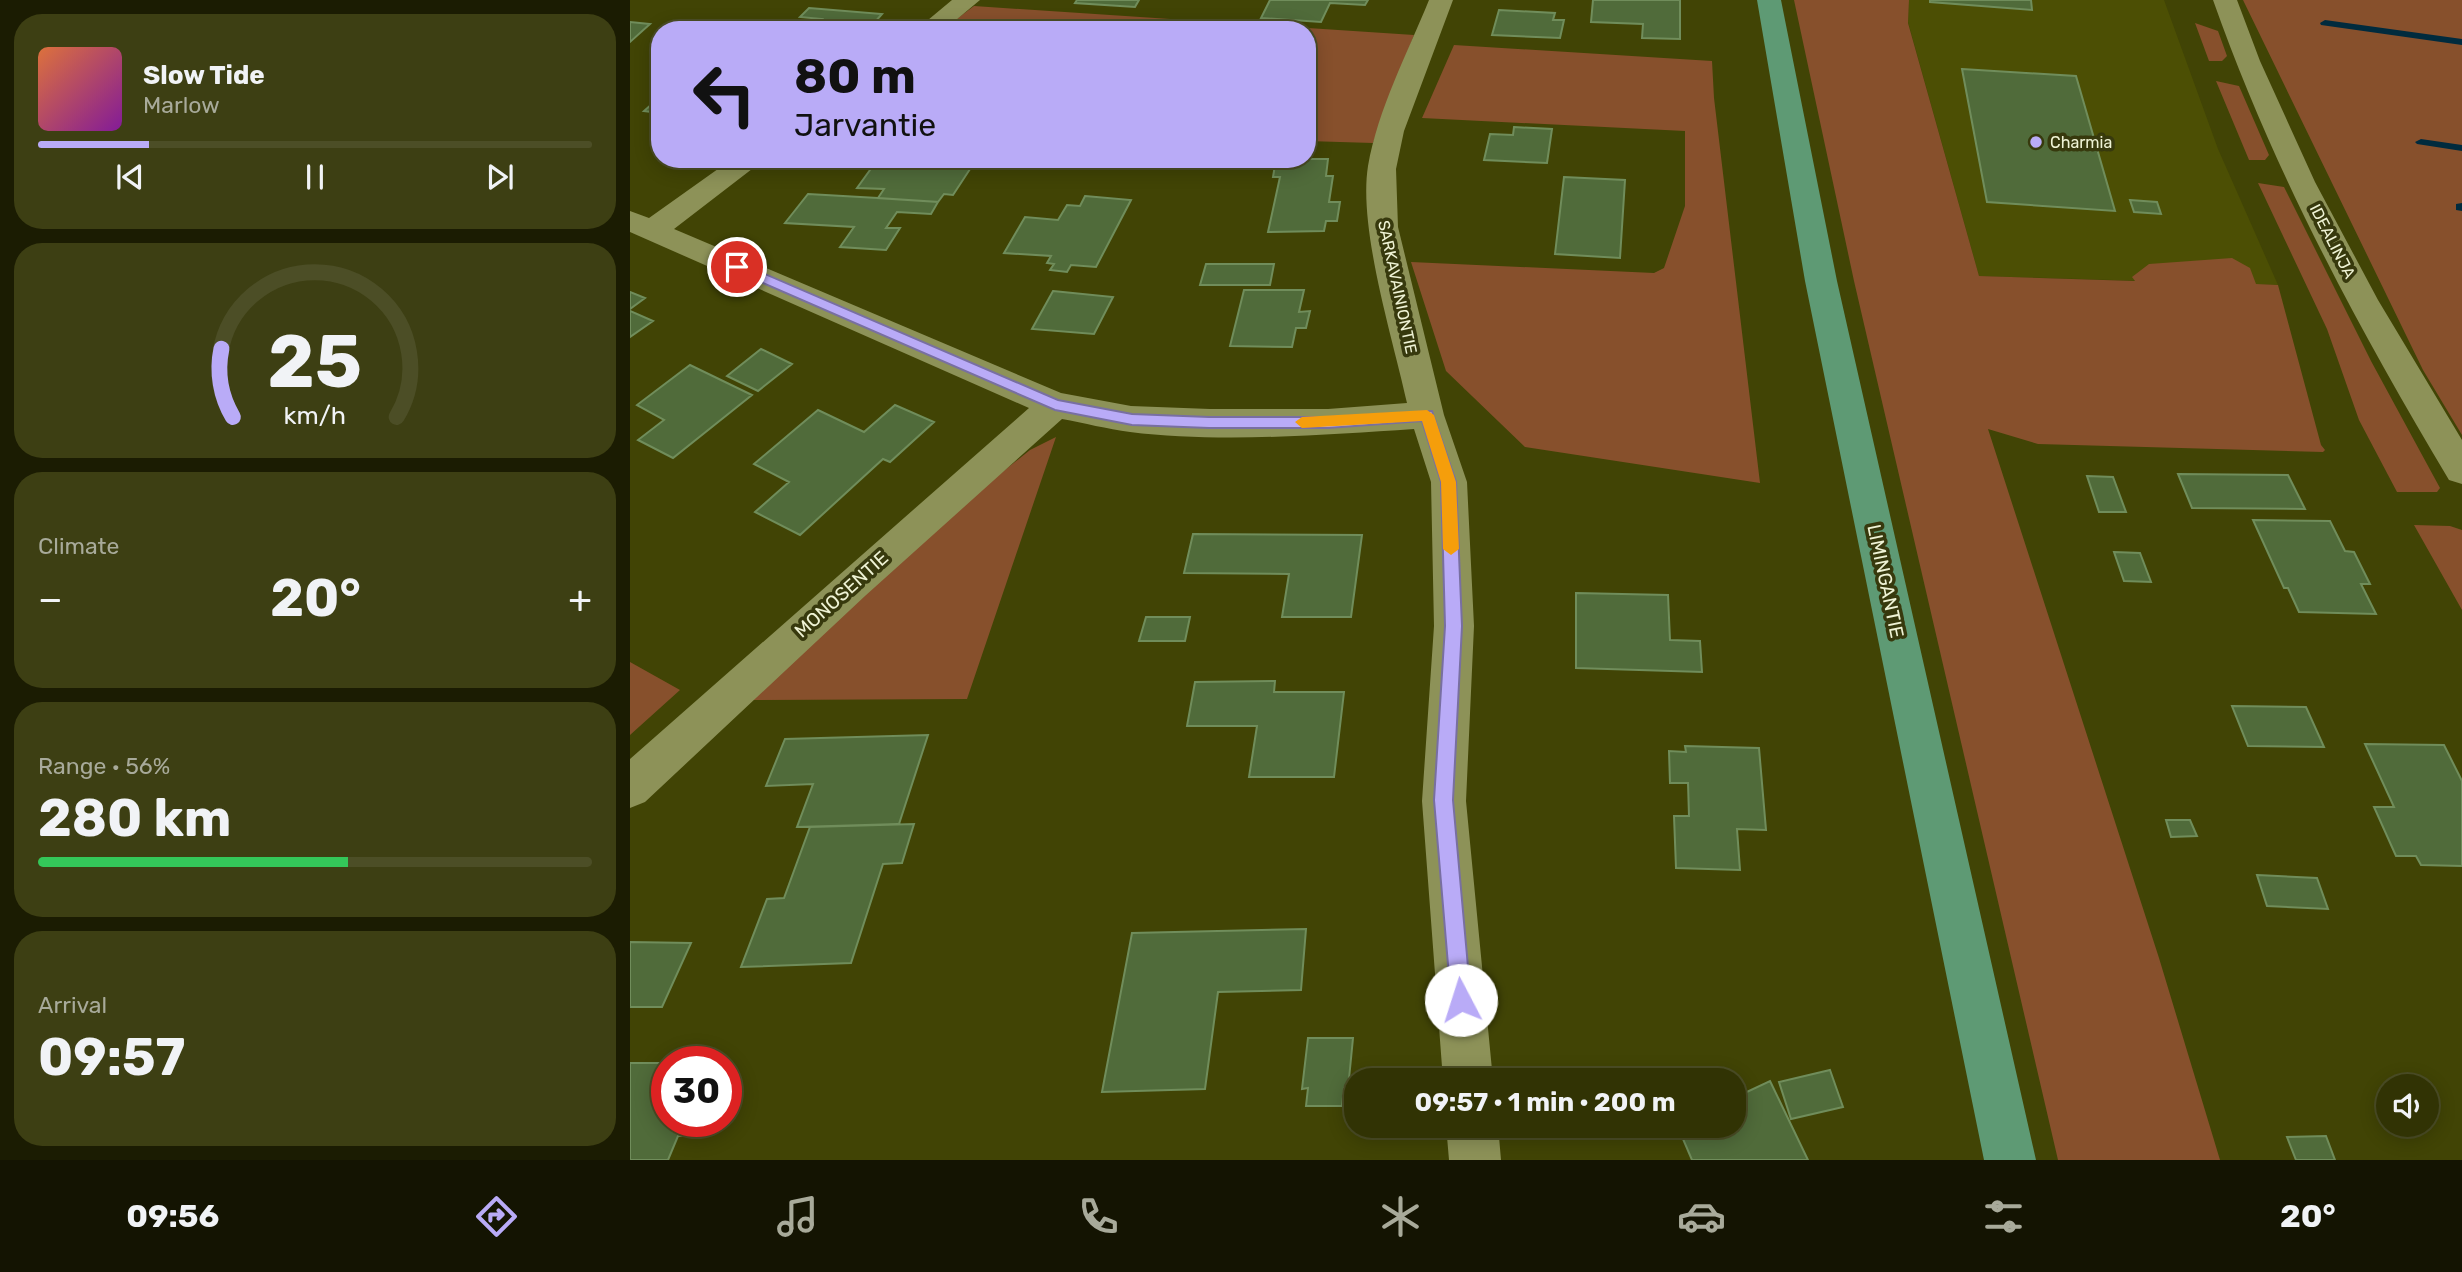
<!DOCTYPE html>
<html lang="en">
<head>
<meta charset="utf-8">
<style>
	body { margin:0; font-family:Rubik,sans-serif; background:#3d3f13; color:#f1f3f6; height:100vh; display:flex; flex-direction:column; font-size:26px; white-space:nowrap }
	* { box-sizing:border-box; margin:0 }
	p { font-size:23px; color:#a8aa9a }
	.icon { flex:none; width:38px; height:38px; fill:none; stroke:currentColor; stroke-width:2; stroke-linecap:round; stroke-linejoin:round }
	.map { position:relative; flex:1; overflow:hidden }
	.panel { display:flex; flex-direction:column; gap:14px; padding:14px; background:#1b1c02; width:630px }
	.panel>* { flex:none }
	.banner { position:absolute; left:21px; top:21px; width:665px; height:147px; border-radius:28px; box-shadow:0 4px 18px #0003,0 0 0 2px #4c4e26; background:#b9abf7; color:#111; overflow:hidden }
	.buttons { position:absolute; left:1746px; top:1074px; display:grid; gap:14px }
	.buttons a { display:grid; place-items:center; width:63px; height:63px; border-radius:50%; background:#313304; box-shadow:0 4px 18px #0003,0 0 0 2px #4c4e26; font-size:35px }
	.speed { position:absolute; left:21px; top:1046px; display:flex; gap:14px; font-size:35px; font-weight:700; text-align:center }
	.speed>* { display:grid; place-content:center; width:91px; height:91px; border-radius:50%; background:#313304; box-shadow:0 4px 18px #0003,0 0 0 2px #4c4e26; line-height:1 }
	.speed .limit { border:10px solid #d22; background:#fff; color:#111 }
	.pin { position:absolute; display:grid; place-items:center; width:60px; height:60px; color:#fff; margin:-30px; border:4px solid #fff; border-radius:50%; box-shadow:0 2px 7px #0007 }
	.me { position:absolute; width:77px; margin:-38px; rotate:355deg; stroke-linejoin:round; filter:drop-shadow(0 0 5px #0008) }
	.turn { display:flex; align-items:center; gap:24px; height:147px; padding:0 28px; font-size:32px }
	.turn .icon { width:91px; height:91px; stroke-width:2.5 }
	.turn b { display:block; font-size:49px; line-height:60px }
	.big { font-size:52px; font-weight:700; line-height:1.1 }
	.panel .card { flex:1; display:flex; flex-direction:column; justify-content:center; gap:10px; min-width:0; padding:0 24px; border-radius:28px; background:#3d3f13 }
	.panel .dial { align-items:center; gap:0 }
	.dial svg { height:182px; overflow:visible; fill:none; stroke:#4c4e26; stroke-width:7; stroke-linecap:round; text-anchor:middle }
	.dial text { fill:#f1f3f6; stroke:none }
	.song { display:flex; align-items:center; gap:21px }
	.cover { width:84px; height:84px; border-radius:10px; background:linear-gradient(135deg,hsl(20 70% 55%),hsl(290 70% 35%)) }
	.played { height:7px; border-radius:4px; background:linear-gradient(90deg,#b9abf7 20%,#4c4e26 20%) }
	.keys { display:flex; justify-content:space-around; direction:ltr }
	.heat { display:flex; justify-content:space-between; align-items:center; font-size:38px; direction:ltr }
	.charge { height:10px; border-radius:5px; background:linear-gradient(90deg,#34c759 56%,#4c4e26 0) }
	.trip { position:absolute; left:714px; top:1068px; width:402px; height:70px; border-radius:28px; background:#313304; box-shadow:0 4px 18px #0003,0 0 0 2px #4c4e26; font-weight:700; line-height:70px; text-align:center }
	.dock { display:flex; height:112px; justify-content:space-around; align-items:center; background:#141402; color:#a8aa9a }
	.dock .icon { width:49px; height:49px }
	.dock .on { color:#b9abf7 }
	.dock b { font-size:32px; color:#f1f3f6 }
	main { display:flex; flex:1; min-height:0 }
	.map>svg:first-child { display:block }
	.built { fill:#4c4f04 }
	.green { fill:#87502c }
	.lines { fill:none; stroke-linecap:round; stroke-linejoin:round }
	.stream { fill:#002b3e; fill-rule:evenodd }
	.building { fill:#506b3a; stroke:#708d5b; stroke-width:2 }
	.minor { fill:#8d9258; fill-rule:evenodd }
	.major { fill:#5e9a74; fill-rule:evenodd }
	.route { fill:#b9abf7; stroke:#786fa1; stroke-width:2 }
	.slow { fill:#f59e0b }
	.poi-dot { fill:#b9abf7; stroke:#37390d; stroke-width:2.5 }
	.labels { text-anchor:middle; stroke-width:7; stroke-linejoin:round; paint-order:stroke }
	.far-poi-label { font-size:16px; fill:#eff3d5; stroke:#37390d; text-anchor:start }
	.far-street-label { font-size:16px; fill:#eff3d5; stroke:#37390d }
	.street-label { font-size:19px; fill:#eff3d5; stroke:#37390d }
</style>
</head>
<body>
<main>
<section class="panel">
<div class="card">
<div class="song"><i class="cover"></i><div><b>Slow Tide</b><p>Marlow</p></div></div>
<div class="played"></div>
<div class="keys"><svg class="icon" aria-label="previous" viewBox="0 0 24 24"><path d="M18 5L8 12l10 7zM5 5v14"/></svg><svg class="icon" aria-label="pause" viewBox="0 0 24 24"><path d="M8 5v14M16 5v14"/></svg><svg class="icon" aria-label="next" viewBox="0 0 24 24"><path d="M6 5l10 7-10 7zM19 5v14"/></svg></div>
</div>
<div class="card dial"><svg viewBox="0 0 100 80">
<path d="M14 69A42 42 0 1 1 86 69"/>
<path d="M14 69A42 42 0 0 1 9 39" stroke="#b9abf7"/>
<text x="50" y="56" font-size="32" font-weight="700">25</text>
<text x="50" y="72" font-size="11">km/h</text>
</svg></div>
<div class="card"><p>Climate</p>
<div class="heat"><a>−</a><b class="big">20°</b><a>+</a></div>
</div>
<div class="card"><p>Range · 56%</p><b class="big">280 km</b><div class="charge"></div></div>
<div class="card"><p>Arrival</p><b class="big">09:57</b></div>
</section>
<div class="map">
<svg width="1832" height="1160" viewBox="0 0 1832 1160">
	<rect width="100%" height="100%" fill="#414405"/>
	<path class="built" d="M1279 0H1534L1588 149 1648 285 1349 276 1278 22Z"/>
	<path class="green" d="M1164 0H1279L1278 23 1349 276 1505 281 1502 277 1519 264 1602 258 1620 268 1626 284 1648 285 1691 445 1695 450 1693 452 1408 444 1358 429 1529 958 1590 1160H1428L1224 281Z
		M1613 0H1832V435L1793 370Z
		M344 6 784 35 743 143 677 141V30H312Z
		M1565 23 1588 31 1597 56 1592 61H1579Z
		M824 45 1082 61 1084 98 1130 483 895 447 816 371 781 262 1024 273 1034 268 1055 206V131L792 118Z
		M1586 81 1609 86 1639 155 1635 160H1619Z
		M1628 183 1654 187 1741 361 1810 488 1807 492H1767L1729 420 1697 329Z
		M426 437 337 699 116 700 361 481 400 450Z
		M1784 525 1820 526 1832 530V610Z
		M0 662 50 690 0 735Z"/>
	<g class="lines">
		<path class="stream" d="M1695 20 1832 39V45L1691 25 1690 23Z
			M1791 139 1832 145V151L1787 144 1785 142Z
			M1832 203V211L1826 210V204Z"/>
	</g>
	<path class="building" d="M447 0H509L505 7 445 3Z
		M640 0H738L735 5 700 3 691 22 631 18Z
		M963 0H1050V39L1012 38 1013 24 961 22Z
		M1300 0H1401L1402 10 1300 2Z
		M179 8 252 14 238 30H181L192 19 170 17Z
		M869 10 925 13 923 20H934L930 38 862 35Z
		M0 22 20 24 0 42Z
		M1332 69 1446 76 1485 211 1357 202Z
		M30 97V113L14 111Z
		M884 127 922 129 917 163 854 160 860 134 883 135Z
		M248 159H330L346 160 323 195 314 194 308 202 248 198 254 189 227 188Z
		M518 159H543L540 168 515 167Z
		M646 159H698L696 176H703L699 202H710L707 221H696L694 231 638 232 650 177H643Z
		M934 177 995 180 990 258 925 254Z
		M178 194 248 198 308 202 301 214 267 212 256 228H270L256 250 210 247 224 227 155 223Z
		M455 196 501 200 466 267 441 265 437 272 420 270 424 264 417 263 421 256 374 253 395 217 428 220 437 205 450 206Z
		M1500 200 1527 202 1531 214 1504 212Z
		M576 264H644L640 285H570Z
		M614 290H674L669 312 680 311 676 328H666L662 347 600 346Z
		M423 291 483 297 464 334 402 329Z
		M0 292 15 298 0 309Z
		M0 311 23 321 0 337Z
		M131 349 162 364 128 391 97 376Z
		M60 365 122 395 43 458 8 440 34 420 7 405Z
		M265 405 304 422 260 462 253 459 170 535 125 512 159 482 124 464 188 410 234 432Z
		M1548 474 1658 475 1675 509 1562 508Z
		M1457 476 1483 477 1496 512H1469Z
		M1623 520 1700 521 1715 551 1724 552 1740 584H1731L1746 614 1669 612 1658 588H1654Z
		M563 534 732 535 721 617H652L659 574 554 573Z
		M1484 552 1510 553 1521 582 1494 581Z
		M946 593 1038 595 1040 640 1070 641 1072 672 946 668Z
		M516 617H560L555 641H509Z
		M645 681 644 692H714L704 777H619L627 726H557L565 682Z
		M1602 706 1676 707 1694 747 1618 746Z
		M298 735 269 824 167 827 183 784 136 786 155 739Z
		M1735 744 1814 745 1832 781V866L1791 865 1786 856H1766L1744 807H1764Z
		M1055 746 1129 748 1136 830 1107 829 1110 870 1046 868 1044 816H1059L1058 783H1040L1039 751 1056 752Z
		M1536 820H1560L1567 836 1541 837Z
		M284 824 272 863 253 864 221 963 111 967 137 899 154 898 180 827Z
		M1627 875 1687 878 1698 909 1637 906Z
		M676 929 671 990 588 992 575 1089 472 1092 502 933Z
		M0 942 61 943 32 1007H0Z
		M678 1038H723L718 1089 714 1088 712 1106H676L678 1088 672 1089Z
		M0 1063H37V1122H67L62 1135 48 1136 38 1160H0Z
		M1200 1070 1213 1107 1161 1119 1149 1082Z
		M1140 1081 1178 1160H1062L1047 1125H1104V1098Z
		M1696 1136 1705 1160H1666L1657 1137Z"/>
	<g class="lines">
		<path class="minor" d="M322 0H350L314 30H286Z
			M799 0H823L774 131 766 169 768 227 814 415 837 482 844 626 836 801 863 1080H813L792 801 804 626 801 482 784 429C695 435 588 443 500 432 477 429 454 423 432 419L235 596 15 802 0 808V759L399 408 0 232V211L19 218 102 159H135L44 229 431 393 501 406 580 409H698L777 403C763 339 728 229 738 166 748 109 777 54 799 0Z
			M1583 0H1607L1630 61 1685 182 1748 300 1832 440V484L1819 480C1727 326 1643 170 1583 0Z
			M816 1125H868L871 1160H819Z"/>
		<path class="major" d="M1127 0H1151L1207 281 1406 1160H1354L1175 281Z"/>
	</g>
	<path class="route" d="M107 262 428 400 502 414 579 417H698L802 411 826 482 832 626 823 800 841 1000 838 1007 831 1010 824 1007 821 1000 804 800 815 626 811 482 792 421 698 428H579L502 425 425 410 103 270 101 267Z"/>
	<path class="slow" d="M797 410 804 415 826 482 829 549 821 555 813 549 811 482 792 421 672 428 665 422 672 417Z"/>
	<circle class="poi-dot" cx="1406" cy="142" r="7"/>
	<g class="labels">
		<g class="far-poi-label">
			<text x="1420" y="148">Charmia</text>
		</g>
		<g class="far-street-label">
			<text transform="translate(1703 241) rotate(63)" y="6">IDEALINJA</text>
			<text transform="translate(768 287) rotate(78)" y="6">SARKAVAINIONTIE</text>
		</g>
		<g class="street-label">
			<text transform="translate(1256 581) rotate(78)" y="7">LIMINGANTIE</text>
			<text transform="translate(211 594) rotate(-42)" y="7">MONOSENTIE</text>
		</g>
	</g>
</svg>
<div class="buttons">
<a><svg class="icon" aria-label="sound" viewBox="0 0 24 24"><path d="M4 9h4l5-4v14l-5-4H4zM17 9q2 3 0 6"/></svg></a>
</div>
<div class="speed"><div class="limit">30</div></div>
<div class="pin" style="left:107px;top:267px;background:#d93025"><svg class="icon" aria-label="arrive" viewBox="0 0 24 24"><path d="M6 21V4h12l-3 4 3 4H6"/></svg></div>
<svg class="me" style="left:831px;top:1000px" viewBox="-20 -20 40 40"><circle r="19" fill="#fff"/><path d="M0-13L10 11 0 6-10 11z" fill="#b9abf7"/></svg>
<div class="trip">09:57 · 1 min · 200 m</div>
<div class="banner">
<div class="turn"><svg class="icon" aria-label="left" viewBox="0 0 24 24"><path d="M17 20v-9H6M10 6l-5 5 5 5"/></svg><div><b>80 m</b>Jarvantie</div></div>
</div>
</div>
</main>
<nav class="dock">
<b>09:56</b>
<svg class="icon on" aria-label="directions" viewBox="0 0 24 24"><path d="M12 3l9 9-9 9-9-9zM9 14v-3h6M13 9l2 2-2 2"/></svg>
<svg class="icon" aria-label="music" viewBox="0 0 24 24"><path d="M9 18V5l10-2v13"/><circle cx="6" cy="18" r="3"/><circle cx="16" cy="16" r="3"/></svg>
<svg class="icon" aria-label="phone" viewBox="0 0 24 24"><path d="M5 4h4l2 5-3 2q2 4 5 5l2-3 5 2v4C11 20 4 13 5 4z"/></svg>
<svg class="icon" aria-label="climate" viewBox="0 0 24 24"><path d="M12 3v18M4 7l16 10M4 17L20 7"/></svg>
<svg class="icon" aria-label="car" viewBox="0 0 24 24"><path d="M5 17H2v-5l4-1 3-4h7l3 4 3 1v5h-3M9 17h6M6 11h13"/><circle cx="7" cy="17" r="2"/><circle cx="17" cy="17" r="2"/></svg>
<svg class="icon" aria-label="filters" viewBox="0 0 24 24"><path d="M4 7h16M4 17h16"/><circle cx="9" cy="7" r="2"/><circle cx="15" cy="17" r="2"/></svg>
<b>20°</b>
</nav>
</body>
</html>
